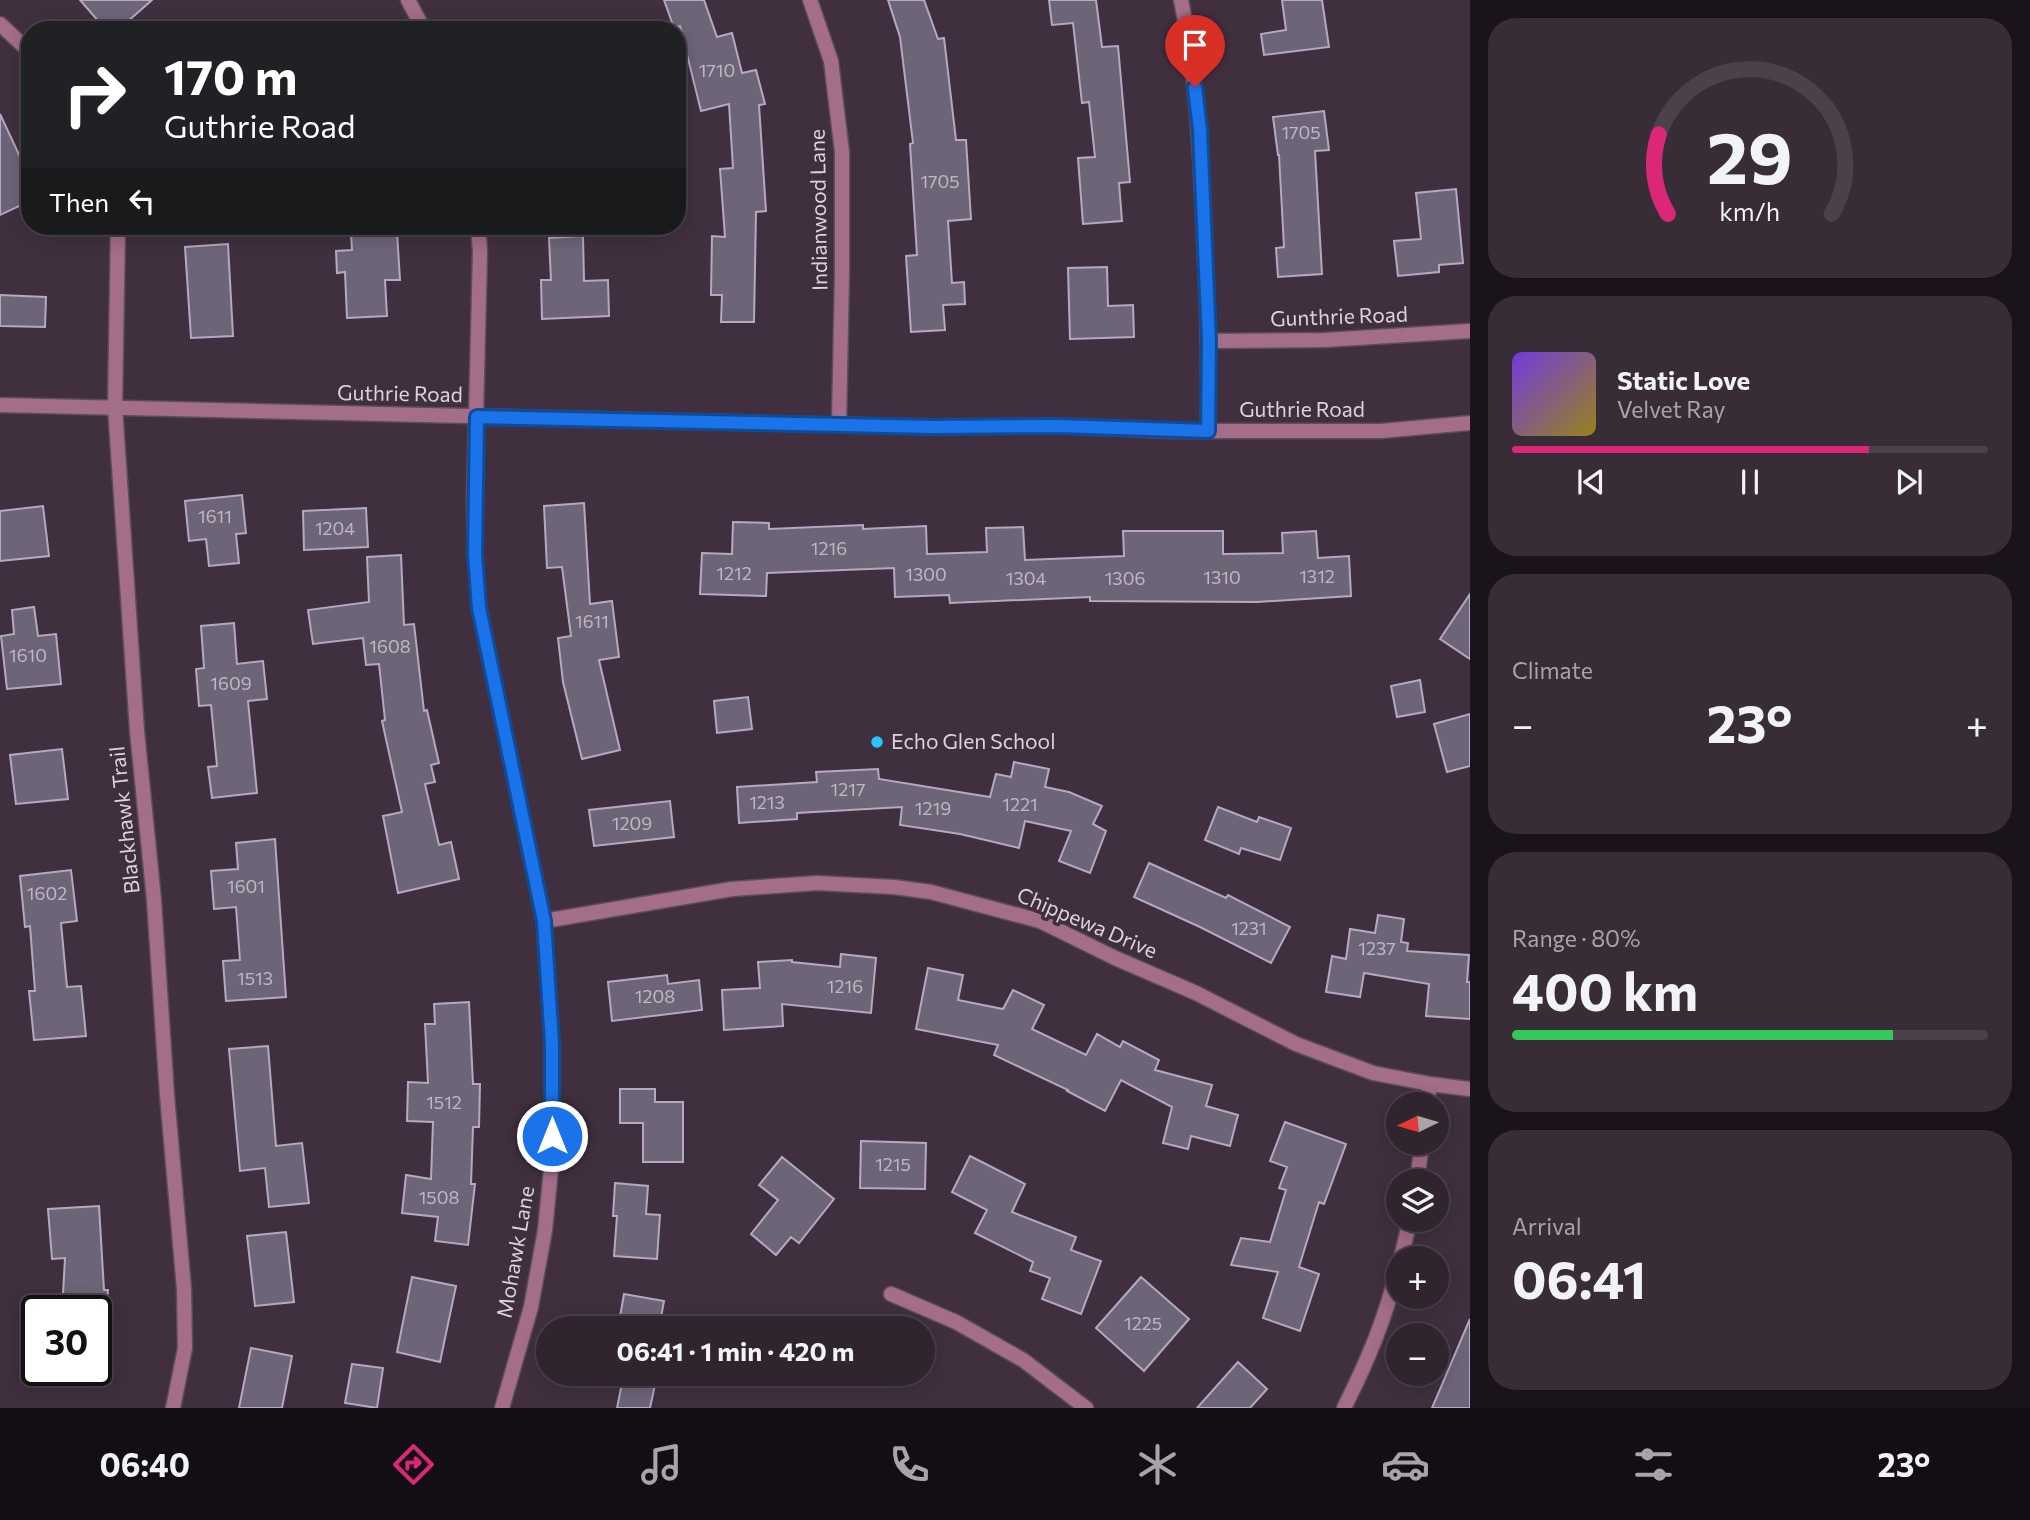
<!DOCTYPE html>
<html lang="en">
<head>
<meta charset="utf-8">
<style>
	body { margin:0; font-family:Commissioner,sans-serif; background:#382c37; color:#f1f3f6; height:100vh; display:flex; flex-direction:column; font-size:26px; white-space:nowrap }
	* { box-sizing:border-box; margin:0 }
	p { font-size:23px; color:#a8a4aa }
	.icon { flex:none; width:38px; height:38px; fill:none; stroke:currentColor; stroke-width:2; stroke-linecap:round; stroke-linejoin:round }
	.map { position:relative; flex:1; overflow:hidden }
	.details { display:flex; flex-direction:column; gap:18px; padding:18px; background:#1a141a; width:560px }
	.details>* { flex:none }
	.hud { position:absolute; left:21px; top:21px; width:665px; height:214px; border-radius:28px; box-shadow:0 4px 18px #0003,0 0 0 2px #4b414b; background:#202124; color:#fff; overflow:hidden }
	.needle { width:46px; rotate:265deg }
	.tools { position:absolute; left:1386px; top:1092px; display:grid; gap:14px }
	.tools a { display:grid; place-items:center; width:63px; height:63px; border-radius:50%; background:#30242f; box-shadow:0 4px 18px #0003,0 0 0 2px #4b414b; font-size:35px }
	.speed { position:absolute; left:21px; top:1295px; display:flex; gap:14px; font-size:35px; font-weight:700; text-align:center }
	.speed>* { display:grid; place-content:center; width:91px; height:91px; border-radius:50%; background:#30242f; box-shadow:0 4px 18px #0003,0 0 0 2px #4b414b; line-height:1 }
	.speed .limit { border:4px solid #111; border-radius:10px; background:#fff; color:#111 }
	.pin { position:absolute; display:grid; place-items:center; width:60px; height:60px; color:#fff; margin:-72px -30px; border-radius:50% 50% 50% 0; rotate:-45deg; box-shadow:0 0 7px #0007 }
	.pin .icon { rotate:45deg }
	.me { position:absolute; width:77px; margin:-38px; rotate:0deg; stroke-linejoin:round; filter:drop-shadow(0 0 5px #0008) }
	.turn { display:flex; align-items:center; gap:24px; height:147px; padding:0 28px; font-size:32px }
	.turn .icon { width:91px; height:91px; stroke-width:2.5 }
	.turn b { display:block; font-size:49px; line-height:60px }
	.then { display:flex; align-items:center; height:66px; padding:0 28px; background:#0003; gap:14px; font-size:26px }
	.big { font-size:52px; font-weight:700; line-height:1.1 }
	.details .tile { flex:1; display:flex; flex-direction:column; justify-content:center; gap:10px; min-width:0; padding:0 24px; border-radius:28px; background:#382c37 }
	.details .dial { align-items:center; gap:0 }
	.dial svg { height:182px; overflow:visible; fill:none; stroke:#4b414b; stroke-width:7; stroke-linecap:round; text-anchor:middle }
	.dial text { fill:#f1f3f6; stroke:none }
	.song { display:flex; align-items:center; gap:21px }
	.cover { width:84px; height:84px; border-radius:10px; background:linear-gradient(135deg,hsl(260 70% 55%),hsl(50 70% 35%)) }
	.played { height:7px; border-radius:4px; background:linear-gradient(90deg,#db2777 75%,#4b414b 75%) }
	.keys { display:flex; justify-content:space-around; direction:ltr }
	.heat { display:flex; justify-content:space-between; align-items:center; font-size:38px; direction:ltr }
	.charge { height:10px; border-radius:5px; background:linear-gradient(90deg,#34c759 80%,#4b414b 0) }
	.trip { position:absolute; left:536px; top:1316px; width:399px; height:70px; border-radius:35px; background:#30242f; box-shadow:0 4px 18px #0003,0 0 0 2px #4b414b; font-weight:700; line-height:70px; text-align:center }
	.tab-bar { display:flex; height:112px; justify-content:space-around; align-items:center; background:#130e13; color:#a8a4aa }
	.tab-bar .icon { width:49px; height:49px }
	.tab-bar .on { color:#db2777 }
	.tab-bar b { font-size:32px; color:#f1f3f6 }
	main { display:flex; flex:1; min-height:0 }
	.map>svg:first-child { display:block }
	.building { fill:#6e6478; stroke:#b4a9c0; stroke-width:2 }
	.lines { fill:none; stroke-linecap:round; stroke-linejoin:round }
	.minor-casing { stroke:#5c4d5b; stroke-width:17 }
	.tertiary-casing { stroke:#5c4d5b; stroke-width:17 }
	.minor { stroke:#a46d8a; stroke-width:14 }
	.tertiary { stroke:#a46d8a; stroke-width:14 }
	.route-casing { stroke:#114b97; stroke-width:18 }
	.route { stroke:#1a73e8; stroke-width:12 }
	.poi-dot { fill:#28c8ff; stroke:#40303f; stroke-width:2.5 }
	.labels { text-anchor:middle; stroke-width:7; stroke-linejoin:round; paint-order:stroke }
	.number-label { font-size:18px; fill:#c1b7c3 }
	.street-label { font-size:21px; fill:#ddd3dc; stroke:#40303f }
	.poi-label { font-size:21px; fill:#ddd3dc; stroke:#40303f; text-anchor:start }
</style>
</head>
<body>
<main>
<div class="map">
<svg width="1470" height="1408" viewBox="0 0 1470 1408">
	<rect width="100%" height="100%" fill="#40303f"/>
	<path class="building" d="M80 0H152L118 30H106Z
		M664 0H704L717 37 732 33 742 73 756 70 765 104 759 105 766 211 756 212 754 322H721L722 295H711L712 236 725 237 720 169 733 168 729 104 701 111 680 26 674 28Z
		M888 0H924L938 39 944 38 956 140H966L971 219 948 221 952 283 964 282 965 304 943 305 945 330 911 332 906 256 917 255 910 144 913 143 900 37Z
		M1049 0H1096L1102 47 1118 46 1130 182 1119 183 1122 221 1083 224 1078 158 1095 157 1089 102 1082 103 1073 23 1052 25Z
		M1282 0H1322L1329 47 1264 55 1261 34 1286 30Z
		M1324 111 1329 150 1315 151 1322 274 1278 277 1276 248 1284 247 1279 155H1278L1273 117Z
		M0 114 29 176 20 181 30 201 0 215Z
		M1456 189 1463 263 1439 265V272L1398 276 1394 241 1421 239 1416 193Z
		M397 232 400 280H385L387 316 347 318 345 272 337 273 336 251 352 250 351 234Z
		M583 236 584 281 608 280 609 316 542 319 541 280H551L549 238Z
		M228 244 233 336 191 338 185 247Z
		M1107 267 1108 306 1133 305 1134 337 1070 339 1068 268Z
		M0 295 46 297 45 327 0 326Z
		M242 495 246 533 236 534 239 563 209 566 206 539 189 541 185 501Z
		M584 503 590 604 612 601 619 657 599 660 620 750 582 759 563 682 558 638 571 636 562 567 547 568 544 506Z
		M43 506 49 556 0 561V511Z
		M366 508 368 547 304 550 303 511Z
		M733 522 769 523V529L863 525V529L926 526 927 554 987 552 986 528 1023 527 1025 560 1124 556 1123 531H1223V554L1283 553 1282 533 1316 531 1318 558 1349 556 1351 596 1257 602 1090 601V597L950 603 949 595 895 597 894 568 767 573 766 596 700 594 702 553 732 554Z
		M401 555 404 625 414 624 424 711 427 710 439 763 431 765 435 782 425 784 439 845 451 842 459 879 398 893 383 816 402 812 382 721 385 720 379 664 366 665 363 638 313 644 308 610 369 602 367 557Z
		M1470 594V659L1440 639Z
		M34 607 38 636 56 634 61 684 7 689 1 636 14 634 12 610Z
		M234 623 237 664 263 661 267 699 248 701 257 793 212 798 208 767 217 766 211 705 199 706 196 669 204 668 201 626Z
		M1420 680 1425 712 1397 717 1391 686Z
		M748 697 752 729 717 733 714 701Z
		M1470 714V766L1447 772 1434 724Z
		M62 749 68 799 16 804 10 755Z
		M1014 762 1049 769 1045 787 1069 792 1102 806 1093 824 1106 831 1090 873 1059 861 1071 831 1025 821 1019 848 960 834 900 825 902 807 797 813V819L739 823 737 787 817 782 816 772 878 769 879 779 990 797 996 774 1011 777Z
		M670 801 674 837 594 846 589 810Z
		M1218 807 1257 822 1259 817 1291 828 1280 860 1241 848 1239 854 1205 840Z
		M275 839 286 997 226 1001 223 961 240 960 236 907 214 909 211 871 238 869 236 843Z
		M1149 863 1226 898 1228 895 1290 927 1271 963 1200 927 1134 897Z
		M71 870 77 921 61 923 67 987 81 986 86 1036 34 1040 29 991H35L30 926 25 927 20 876Z
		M1378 915 1404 919 1401 942 1408 943 1407 951 1469 955 1467 982H1470V1019L1426 1016 1429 984 1364 973 1360 997 1326 992 1332 956 1346 959 1350 929 1375 933Z
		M841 954 876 958 871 1013 782 1004 783 1026 724 1030 722 990 760 988 758 962 792 960V962L840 967Z
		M928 968 963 975 958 1000 1003 1009 1013 990 1044 1005 1032 1029 1086 1055 1097 1034 1120 1047 1123 1041 1159 1060 1155 1070 1212 1085 1206 1106 1238 1115 1230 1146 1191 1136 1188 1149 1163 1143 1172 1107 1121 1080 1105 1111 1067 1091 1068 1090 994 1055 998 1045 916 1029Z
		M667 975 668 984 699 980 702 1010 612 1021 608 982Z
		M469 1002 473 1084H480L479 1127H473L471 1184H475L468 1245 435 1241 438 1217 402 1213 406 1175 431 1179 433 1122 407 1121 408 1082 428 1083 425 1024H435L434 1004Z
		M268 1046 276 1146 302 1143 309 1203 269 1207 265 1168 240 1171 229 1049Z
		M620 1089H655V1102H683V1162H643V1123H620Z
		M1285 1122 1346 1144 1324 1204 1319 1202 1299 1267 1319 1274 1300 1331 1263 1318 1278 1272 1231 1265 1241 1238 1270 1242 1286 1190 1279 1188 1287 1167 1270 1161Z
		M861 1141 926 1143 925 1189 860 1188Z
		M970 1156 1025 1184 1012 1212 1076 1237 1071 1250 1101 1261 1081 1314 1042 1299 1050 1278 1030 1271 1033 1262 975 1233 987 1210 952 1192Z
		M782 1157 834 1199 799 1243 791 1237 776 1255 751 1234 778 1200 759 1185Z
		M615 1183 648 1186 646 1214 660 1215 657 1259 614 1256 617 1216H613Z
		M99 1206 104 1290H108L106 1311H62L65 1258 52 1259 48 1209Z
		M286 1232 294 1302 255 1306 247 1236Z
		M412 1277 456 1286 440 1362 397 1352Z
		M1141 1277 1189 1319 1144 1371 1096 1328Z
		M624 1294 664 1301 659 1328H618Z
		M1470 1319V1408H1432Z
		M251 1348 292 1356 282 1408H239Z
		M1238 1362 1267 1389 1250 1408H1197Z
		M352 1364 383 1368 377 1408 345 1403Z
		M623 1378 655 1385 650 1408H617Z"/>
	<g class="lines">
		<g class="minor-casing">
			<path id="minor" d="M408 0 424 30
				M810 0 831 61 842 152V275L839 424
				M1181 0C1196 72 1200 144 1203 218 1207 289 1209 360 1208 431
				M0 24 30 52
				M118 226 115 407 137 731 154 900 167 1095 184 1289 185 1348 173 1408
				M478 226 480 251 474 499 475 554 479 608 544 921 552 1043V1159L545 1230 531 1307 502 1408
				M1209 341 1325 340 1470 331
				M544 921 732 889 817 883 894 887 931 892 1040 921 1115 958 1196 993 1296 1044 1373 1073 1430 1084 1470 1089
				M1427 1104 1430 1084
				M1417 1181 1422 1143
				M1401 1258 1410 1220
				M891 1294 956 1322 1023 1360 1086 1408
				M1344 1408C1368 1360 1385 1320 1398 1267"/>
		</g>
		<g class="tertiary-casing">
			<path id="tertiary" d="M0 405 931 427 1058 426 1171 431H1381L1470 423"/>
		</g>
		<use href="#minor" class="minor"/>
		<use href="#tertiary" class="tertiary"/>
	</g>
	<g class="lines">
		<g class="route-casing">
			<path id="route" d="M552 1136V1043L544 921 479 608 475 554 477 417 932 427 1058 426 1208 431 1209 341 1200 130 1195 87"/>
		</g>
		<use href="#route" class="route"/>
	</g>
	<circle class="poi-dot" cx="877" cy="742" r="7"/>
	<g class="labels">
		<g class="number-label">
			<text x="717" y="77">1710</text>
			<text x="1301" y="139">1705</text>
			<text x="940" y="188">1705</text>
			<text x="215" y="523">1611</text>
			<text x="335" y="535">1204</text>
			<text x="829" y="555">1216</text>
			<text x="734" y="580">1212</text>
			<text x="926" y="581">1300</text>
			<text x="1317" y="583">1312</text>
			<text x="1222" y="584">1310</text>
			<text x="1026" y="585">1304</text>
			<text x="1125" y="585">1306</text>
			<text x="592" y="628">1611</text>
			<text x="390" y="653">1608</text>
			<text x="28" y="662">1610</text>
			<text x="231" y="690">1609</text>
			<text x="848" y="796">1217</text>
			<text x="767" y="809">1213</text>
			<text x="1020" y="811">1221</text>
			<text x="933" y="815">1219</text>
			<text x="632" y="830">1209</text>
			<text x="246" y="893">1601</text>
			<text x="47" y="900">1602</text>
			<text x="1249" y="935">1231</text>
			<text x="1377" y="955">1237</text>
			<text x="255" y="985">1513</text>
			<text x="845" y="993">1216</text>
			<text x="655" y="1003">1208</text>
			<text x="444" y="1109">1512</text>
			<text x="893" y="1171">1215</text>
			<text x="439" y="1204">1508</text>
			<text x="1143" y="1330">1225</text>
		</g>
		<g class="street-label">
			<text transform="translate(819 210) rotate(-91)" y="7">Indianwood Lane</text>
			<text transform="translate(1339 317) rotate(-2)" y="7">Gunthrie Road</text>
			<text transform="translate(400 394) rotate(1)" y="7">Guthrie Road</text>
			<text x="1302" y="417">Guthrie Road</text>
			<text transform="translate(125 820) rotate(-96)" y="7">Blackhawk Trail</text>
			<text transform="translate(1087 923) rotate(23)" y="7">Chippewa Drive</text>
			<text transform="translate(516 1252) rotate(-80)" y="7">Mohawk Lane</text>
		</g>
		<g class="poi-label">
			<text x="891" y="749">Echo Glen School</text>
		</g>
	</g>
</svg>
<div class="tools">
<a><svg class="needle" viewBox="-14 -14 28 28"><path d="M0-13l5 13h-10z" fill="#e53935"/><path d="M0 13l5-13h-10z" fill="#a8a4aa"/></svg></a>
<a><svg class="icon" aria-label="layers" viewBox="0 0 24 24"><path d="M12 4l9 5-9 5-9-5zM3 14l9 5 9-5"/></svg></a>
<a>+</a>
<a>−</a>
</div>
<div class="speed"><div class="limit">30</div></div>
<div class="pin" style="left:1195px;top:87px;background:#d93025"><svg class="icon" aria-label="arrive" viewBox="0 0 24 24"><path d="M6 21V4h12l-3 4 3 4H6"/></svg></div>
<svg class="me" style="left:552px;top:1136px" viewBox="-20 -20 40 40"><circle r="17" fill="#1a73e8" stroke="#fff" stroke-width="3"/><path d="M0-11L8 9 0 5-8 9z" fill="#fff"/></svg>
<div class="trip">06:41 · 1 min · 420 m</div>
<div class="hud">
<div class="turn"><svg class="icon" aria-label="right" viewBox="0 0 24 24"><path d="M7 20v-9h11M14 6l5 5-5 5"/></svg><div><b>170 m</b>Guthrie Road</div></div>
<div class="then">Then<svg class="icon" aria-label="left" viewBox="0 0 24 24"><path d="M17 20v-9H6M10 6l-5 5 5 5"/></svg></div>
</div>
</div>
<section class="details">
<div class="tile dial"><svg viewBox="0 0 100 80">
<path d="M14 69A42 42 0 1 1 86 69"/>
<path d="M14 69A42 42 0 0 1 10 34" stroke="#db2777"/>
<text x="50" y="56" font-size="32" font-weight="700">29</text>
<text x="50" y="72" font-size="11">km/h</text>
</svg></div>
<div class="tile">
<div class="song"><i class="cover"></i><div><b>Static Love</b><p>Velvet Ray</p></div></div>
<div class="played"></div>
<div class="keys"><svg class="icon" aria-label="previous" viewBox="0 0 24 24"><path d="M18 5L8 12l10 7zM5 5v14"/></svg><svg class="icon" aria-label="pause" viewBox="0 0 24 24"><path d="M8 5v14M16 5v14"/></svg><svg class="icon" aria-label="next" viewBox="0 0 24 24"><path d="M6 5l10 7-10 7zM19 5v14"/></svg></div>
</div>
<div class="tile"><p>Climate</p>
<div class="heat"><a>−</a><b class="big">23°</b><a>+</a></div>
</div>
<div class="tile"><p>Range · 80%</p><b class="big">400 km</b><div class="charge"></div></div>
<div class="tile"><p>Arrival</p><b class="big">06:41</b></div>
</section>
</main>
<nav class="tab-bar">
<b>06:40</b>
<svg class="icon on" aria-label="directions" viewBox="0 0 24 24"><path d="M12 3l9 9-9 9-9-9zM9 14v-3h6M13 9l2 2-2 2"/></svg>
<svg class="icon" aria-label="music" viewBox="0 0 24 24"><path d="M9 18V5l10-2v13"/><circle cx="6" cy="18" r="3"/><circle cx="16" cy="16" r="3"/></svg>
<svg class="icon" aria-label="phone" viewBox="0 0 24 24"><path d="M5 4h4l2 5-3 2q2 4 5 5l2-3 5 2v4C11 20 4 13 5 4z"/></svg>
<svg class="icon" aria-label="climate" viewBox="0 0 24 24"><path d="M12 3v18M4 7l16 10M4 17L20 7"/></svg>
<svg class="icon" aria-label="car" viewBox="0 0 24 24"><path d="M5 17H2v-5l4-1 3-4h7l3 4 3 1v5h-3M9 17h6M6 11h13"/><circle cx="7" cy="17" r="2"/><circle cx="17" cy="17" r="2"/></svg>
<svg class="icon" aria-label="filters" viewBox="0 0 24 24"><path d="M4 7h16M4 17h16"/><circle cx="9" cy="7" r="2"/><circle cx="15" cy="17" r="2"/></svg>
<b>23°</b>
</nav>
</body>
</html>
